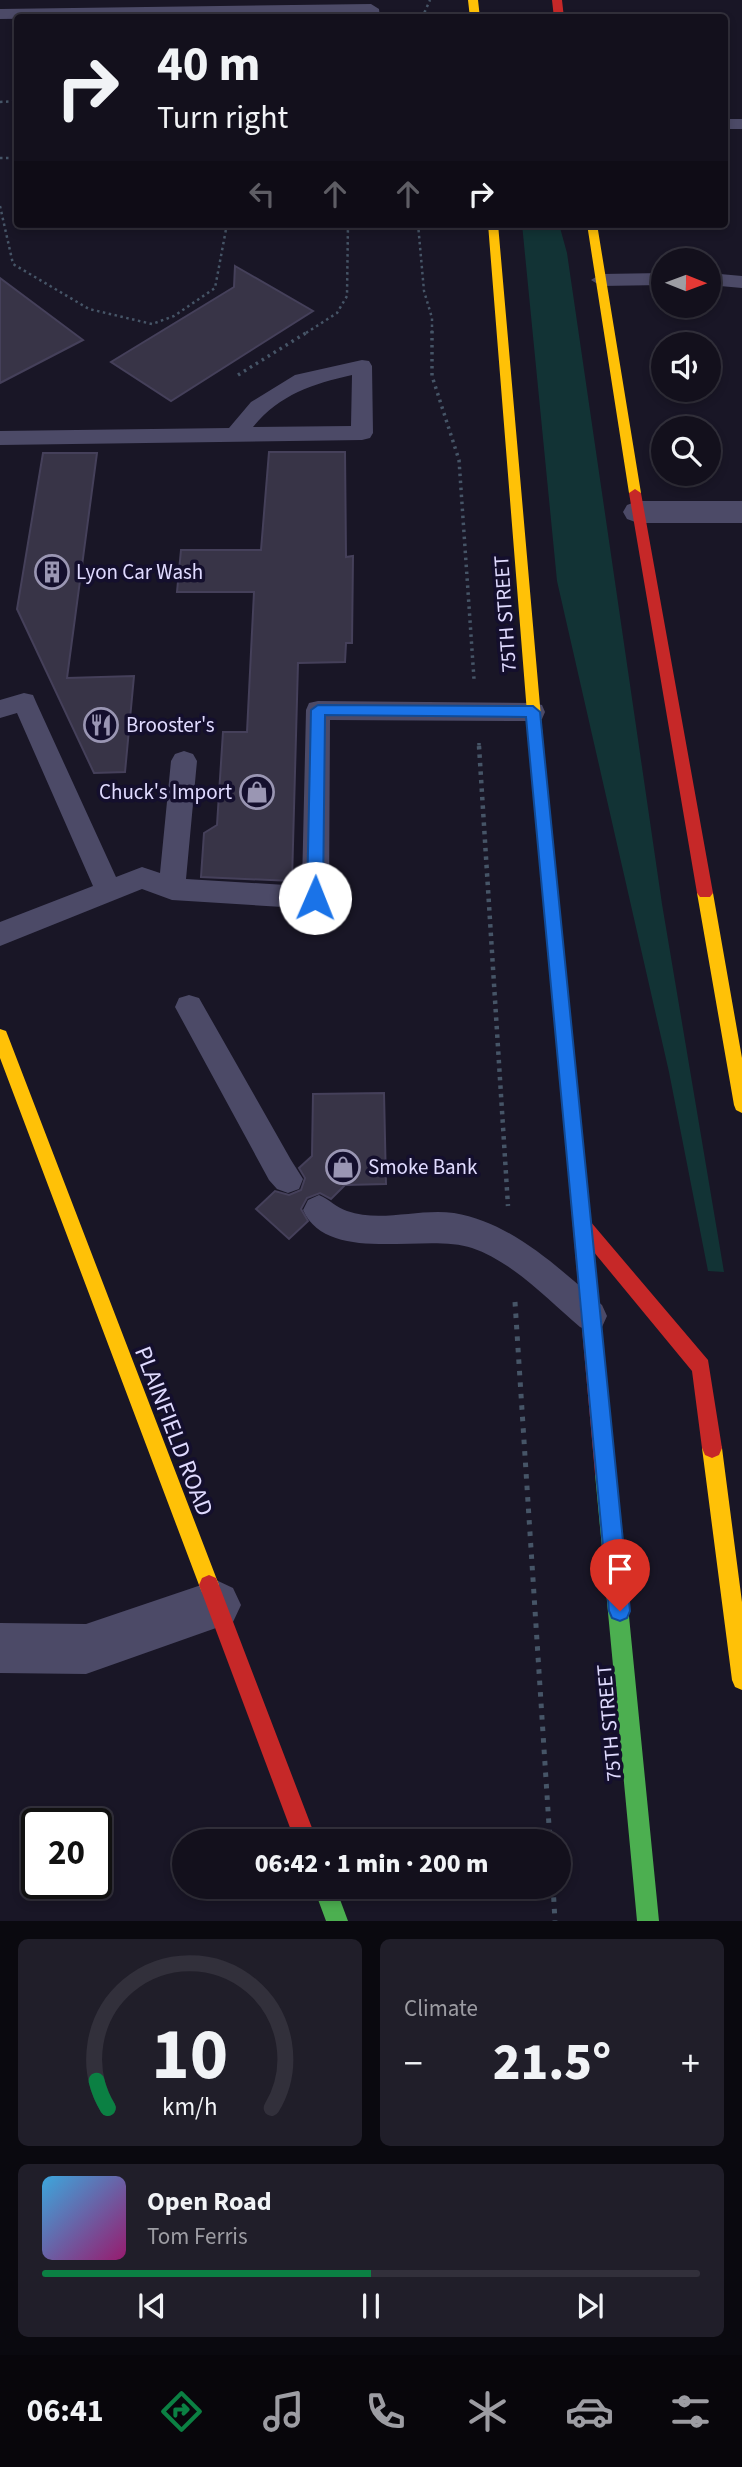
<!DOCTYPE html>
<html lang="en">
<head>
<meta charset="utf-8">
<style>
	body { margin:0; font-family:"Source Sans 3",sans-serif; background:#201e29; color:#f1f3f6; height:100vh; display:flex; flex-direction:column; font-size:26px; white-space:nowrap }
	* { box-sizing:border-box; margin:0 }
	p { font-size:23px; color:#9d9da3 }
	.icon { flex:none; width:38px; height:38px; fill:none; stroke:currentColor; stroke-width:2; stroke-linecap:round; stroke-linejoin:round }
	.map { position:relative; height:1921px; overflow:hidden }
	.drawer { display:flex; flex-direction:column; gap:18px; padding:18px; background:#0a090f; flex:1 }
	.drawer>* { flex:none }
	.banner { position:absolute; left:14px; top:14px; width:714px; height:214px; border-radius:7px; box-shadow:0 4px 10px #0003,0 0 0 2px #32303b; background:#13101c; color:#f1f3f6; overflow:hidden }
	.needle { width:46px; rotate:91deg }
	.controls { position:absolute; left:651px; top:248px; display:grid; gap:14px }
	.controls a { display:grid; place-items:center; width:70px; height:70px; border-radius:50%; background:#13101c; box-shadow:0 4px 10px #0003,0 0 0 2px #32303b; font-size:35px }
	.speed { position:absolute; left:21px; top:1808px; display:flex; gap:14px; font-size:35px; font-weight:700; text-align:center }
	.speed>* { display:grid; place-content:center; width:91px; height:91px; border-radius:50%; background:#13101c; box-shadow:0 4px 10px #0003,0 0 0 2px #32303b; line-height:1 }
	.speed .limit { border:4px solid #111; border-radius:10px; background:#fff; color:#111 }
	.pin { position:absolute; display:grid; place-items:center; width:60px; height:60px; color:#fff; margin:-72px -30px; border-radius:50% 50% 50% 0; rotate:-45deg; box-shadow:0 0 7px #0007 }
	.pin .icon { rotate:45deg }
	.me { position:absolute; width:77px; margin:-38px; rotate:1deg; stroke-linejoin:round; filter:drop-shadow(0 0 5px #0008) }
	.turn { display:flex; align-items:center; gap:24px; height:147px; padding:0 28px; font-size:32px }
	.turn .icon { width:91px; height:91px; stroke-width:2.5 }
	.turn b { display:block; font-size:49px; line-height:60px }
	.lanes { display:flex; align-items:center; height:66px; padding:0 28px; background:#0003; justify-content:center; gap:35px; direction:ltr }
	.lanes .off { opacity:.35 }
	.big { font-size:52px; font-weight:800; line-height:1.1 }
	.drawer .widget { flex:1; display:flex; flex-direction:column; justify-content:center; gap:10px; min-width:0; padding:0 24px; border-radius:10px; background:#201e29 }
	.drawer .dial { align-items:center; gap:0 }
	.dial svg { height:182px; overflow:visible; fill:none; stroke:#32303b; stroke-width:7; stroke-linecap:round; text-anchor:middle }
	.dial text { fill:#f1f3f6; stroke:none }
	.song { display:flex; align-items:center; gap:21px }
	.cover { width:84px; height:84px; border-radius:10px; background:linear-gradient(135deg,hsl(200 70% 55%),hsl(320 70% 35%)) }
	.played { height:7px; border-radius:4px; background:linear-gradient(90deg,#0b8043 50%,#32303b 50%) }
	.keys { display:flex; justify-content:space-around; direction:ltr }
	.heat { display:flex; justify-content:space-between; align-items:center; font-size:38px; direction:ltr }
	.drawer .tiles { flex:1; display:grid; gap:18px; grid-template-columns:1fr 1fr }
	.widget:last-child { grid-column:span 2 }
	.trip { position:absolute; left:172px; top:1829px; width:399px; height:70px; border-radius:35px; background:#13101c; box-shadow:0 4px 10px #0003,0 0 0 2px #32303b; font-weight:800; line-height:70px; text-align:center }
	.dock { display:flex; height:112px; justify-content:space-around; align-items:center; background:#08060b; color:#9d9da3 }
	.dock .icon { width:49px; height:49px }
	.dock .selected { color:#0b8043 }
	.dock b { font-size:32px; color:#f1f3f6 }
	.map>svg:first-child { display:block }
	.green { fill:#123335 }
	.building { fill:#383447; stroke:#45405a; stroke-width:2 }
	.lines { fill:none; stroke-linecap:round; stroke-linejoin:round }
	.path-far3 { stroke:#465567; stroke-width:2.5; stroke-dasharray:2.5 3.5; stroke-linecap:butt }
	.path-far2 { stroke:#465567; stroke-width:3.5; stroke-dasharray:2.5 4.5; stroke-linecap:butt }
	.path-far1 { stroke:#465567; stroke-width:4.5; stroke-dasharray:3.5 5; stroke-linecap:butt }
	.path { stroke:#465567; stroke-width:5; stroke-dasharray:4.5 7; stroke-linecap:butt }
	.lane { fill:#4c4a67; fill-rule:evenodd }
	.street { fill:#4c4a67; fill-rule:evenodd }
	.fast { fill:#4caf50; fill-rule:evenodd }
	.slow { fill:#ffc107; fill-rule:evenodd }
	.jam { fill:#c62828; fill-rule:evenodd }
	.route { fill:#1a73e8; stroke:#114b97; stroke-width:2 }
	.labels { text-anchor:middle; stroke-width:7; stroke-linejoin:round; paint-order:stroke }
	.poi-label { font-size:21px; fill:#e0dbff; stroke:#140f2d; text-anchor:start }
	.street-label { font-size:21px; fill:#e0dbff; stroke:#140f2d }
	.near-street-label { font-size:24px; fill:#e0dbff; stroke:#140f2d }
</style>
</head>
<body>
<div class="map">
<svg width="742" height="1921" viewBox="0 0 742 1921">
	<rect width="100%" height="100%" fill="#191626"/>
	<path class="green" d="M522 224H559L567 253 662 904 724 1272 708 1271 669 1072 557 581Z"/>
	<path class="building" d="M235 266 313 311 171 401 111 362 234 287Z
		M0 278 83 340 0 383Z
		M269 452H345L346 557 353 556 352 643H346L345 662 298 663 292 881 201 877 204 833 217 825 223 732H247L254 592H177L181 550H261Z
		M43 453H97L67 678 134 676 125 772 94 773 17 609Z
		M384 1093 386 1184 345 1185 331 1199 320 1193 307 1198 301 1209 308 1221 289 1239 256 1209 275 1191 289 1195 301 1190 305 1178 299 1168 312 1156 313 1094Z"/>
	<g class="lines">
		<path class="path-far3" d="M422 18 430 0
			M0 102 18 101
			M0 158H18
			M0 206 13 264 89 309 152 324 174 316 215 288 227 224
			M418 224 424 291 432 318V333
			M306 333 337 313 347 296 348 224"/>
		<path class="path-far2" d="M432 331V376L459 460 474 679
			M238 375 309 331
			M479 743V748"/>
		<path class="path-far1" d="M479 746 508 1206"/>
		<path class="path" d="M515 1302 550 1841
			M553 1886 555 1921"/>
		<path class="lane" d="M371 4 379 9 380 18H364L363 14 0 19V9Z
			M724 119H742V129H724Z
			M663 273V285L601 286 591 280 601 274Z
			M709 273 742 276V288L709 285Z
			M362 360 369 361 372 366 373 433 370 438 362 440 0 445V431L229 428 251 402 295 375ZM352 375 351 426 253 427C279 395 312 384 352 375Z
			M24 693 33 695 36 702 116 877 142 867 160 873 171 761 175 754 184 751 193 754 197 761 186 879 302 886 306 710 309 703 318 701 533 703 542 705 545 712 542 719 533 721 330 720 329 898 325 906 315 909 172 900 142 889 0 946V922L93 886 17 713 0 718V700Z
			M189 995 199 998 291 1160 303 1179 299 1189 288 1193 277 1189 269 1180 175 1007 179 998Z
			M319 1195C329 1199 337 1208 347 1211 381 1223 419 1208 454 1213 513 1223 558 1268 602 1305L607 1316 602 1327 591 1332 580 1327C547 1299 513 1262 472 1248 426 1232 328 1266 303 1210L308 1200Z"/>
		<path class="street" d="M638 501H742V523H638L627 519 623 512 627 505Z
			M216 1580 233 1588 241 1605 233 1622 86 1674 0 1673V1623L86 1624Z"/>
		<path class="fast" d="M538 757 545 763 589 1205 586 1211 580 1213 574 1211 571 1205 531 763Z
			M605 1464 612 1467 615 1474 659 1921H637L595 1474 598 1467Z
			M313 1886H335L348 1921H326Z"/>
		<path class="slow" d="M468 0H478L480 18H470Z
			M488 224H498L545 763 538 769 531 763Z
			M587 224H597L641 493 635 497 629 493Z
			M705 887 710 889 713 893 742 1058V1113L736 1110 734 1105 697 893 700 889Z
			M0 1029 6 1031 8 1036 219 1585 216 1592 209 1595 202 1592 199 1585 0 1058Z
			M712 1438 719 1441 722 1448 742 1602V1690L735 1687 732 1680 702 1448 705 1441Z"/>
		<path class="jam" d="M552 0H562L564 18H554Z
			M635 489 641 493 713 893 710 897H700L697 893 629 493Z
			M580 1197 586 1199 590 1221 708 1360 722 1448 719 1455 712 1458 705 1455 702 1448 692 1371 593 1251 615 1474 612 1481 605 1484 598 1481 595 1474 571 1205 574 1199Z
			M209 1575 216 1578 219 1585 317 1841H295L199 1585 202 1578Z"/>
	</g>
	<path class="route" d="M318 705 533 706 540 712 630 1611 627 1618 620 1621 612 1618 609 1611 526 717 325 715 323 898 315 904 307 898 311 710Z"/>
	<defs>
		<g id="building-ring" transform="scale(1.75)"><circle r="9.5" fill="#140f2d" stroke="#9a96b3" stroke-width="1.5"/><path d="M-4-6H4V6H1V3H-1V6H-4ZM-2.5-4.3h1.7v1.8h-1.7ZM.8-4.3h1.7v1.8H.8ZM-2.5-1h1.7V.8h-1.7ZM.8-1h1.7V.8H.8Z" fill="#9a96b3"/></g>
		<g id="restaurant-ring" transform="scale(1.75)"><circle r="9.5" fill="#140f2d" stroke="#9a96b3" stroke-width="1.5"/><path d="M-5-6h1v4h1v-4h1v4h1v-4h1v5L-1.5 .5V6h-2V.5L-5-1ZM5-6V6H3V1.5H1.5Q1.5-4 5-6Z" fill="#9a96b3"/></g>
		<g id="shop-ring" transform="scale(1.75)"><circle r="9.5" fill="#140f2d" stroke="#9a96b3" stroke-width="1.5"/><path d="M-5-2.5h2.3a2.7 3.5 0 0 1 5.4 0H5L5.5 6h-11ZM-1.5-2.5h3a1.5 2.3 0 0 0-3 0Z" fill="#9a96b3"/></g>
	</defs>
	<g fill-rule="evenodd">
		<use href="#building-ring" x="52" y="572"/>
		<use href="#restaurant-ring" x="101" y="725"/>
		<use href="#shop-ring" x="257" y="792"/>
		<use href="#shop-ring" x="343" y="1167"/>
	</g>
	<g class="labels">
		<g class="poi-label">
			<text x="76" y="579">Lyon Car Wash</text>
			<text x="126" y="732">Brooster's</text>
			<text x="232" y="799" text-anchor="end">Chuck's Import</text>
			<text x="368" y="1174">Smoke Bank</text>
		</g>
		<g class="street-label">
			<text transform="translate(505 614) rotate(-94)" y="7">75TH STREET</text>
			<text transform="translate(609 1723) rotate(-95)" y="7">75TH STREET</text>
		</g>
		<g class="near-street-label">
			<text transform="translate(174 1431) rotate(69)" y="8">PLAINFIELD ROAD</text>
		</g>
	</g>
</svg>
<div class="controls">
<a><svg class="needle" viewBox="-14 -14 28 28"><path d="M0-13l5 13h-10z" fill="#e53935"/><path d="M0 13l5-13h-10z" fill="#9d9da3"/></svg></a>
<a><svg class="icon" aria-label="sound" viewBox="0 0 24 24"><path d="M4 9h4l5-4v14l-5-4H4zM17 9q2 3 0 6"/></svg></a>
<a><svg class="icon" aria-label="search" viewBox="0 0 24 24"><circle cx="10" cy="10" r="6"/><path d="M15 15l6 6"/></svg></a>
</div>
<div class="speed"><div class="limit">20</div></div>
<div class="pin" style="left:620px;top:1611px;background:#d93025"><svg class="icon" aria-label="arrive" viewBox="0 0 24 24"><path d="M6 21V4h12l-3 4 3 4H6"/></svg></div>
<svg class="me" style="left:315px;top:898px" viewBox="-20 -20 40 40"><circle r="19" fill="#fff"/><path d="M0-13L10 11 0 6-10 11z" fill="#1a73e8"/></svg>
<div class="trip">06:42 · 1 min · 200 m</div>
<div class="banner">
<div class="turn"><svg class="icon" aria-label="right" viewBox="0 0 24 24"><path d="M7 20v-9h11M14 6l5 5-5 5"/></svg><div><b>40 m</b>Turn right</div></div>
<div class="lanes"><svg class="icon off" aria-label="left" viewBox="0 0 24 24"><path d="M17 20v-9H6M10 6l-5 5 5 5"/></svg><svg class="icon off" aria-label="ahead" viewBox="0 0 24 24"><path d="M12 20V5M6 11l6-6 6 6"/></svg><svg class="icon off" aria-label="ahead" viewBox="0 0 24 24"><path d="M12 20V5M6 11l6-6 6 6"/></svg><svg class="icon" aria-label="right" viewBox="0 0 24 24"><path d="M7 20v-9h11M14 6l5 5-5 5"/></svg></div>
</div>
</div>
<section class="drawer">
<div class="tiles">
<div class="widget dial"><svg viewBox="0 0 100 80">
<path d="M14 69A42 42 0 1 1 86 69"/>
<path d="M14 69A42 42 0 0 1 9 57" stroke="#0b8043"/>
<text x="50" y="56" font-size="32" font-weight="700">10</text>
<text x="50" y="72" font-size="11">km/h</text>
</svg></div>
<div class="widget"><p>Climate</p>
<div class="heat"><a>−</a><b class="big">21.5°</b><a>+</a></div>
</div>
<div class="widget">
<div class="song"><i class="cover"></i><div><b>Open Road</b><p>Tom Ferris</p></div></div>
<div class="played"></div>
<div class="keys"><svg class="icon" aria-label="previous" viewBox="0 0 24 24"><path d="M18 5L8 12l10 7zM5 5v14"/></svg><svg class="icon" aria-label="pause" viewBox="0 0 24 24"><path d="M8 5v14M16 5v14"/></svg><svg class="icon" aria-label="next" viewBox="0 0 24 24"><path d="M6 5l10 7-10 7zM19 5v14"/></svg></div>
</div>
</div>
</section>
<nav class="dock">
<b>06:41</b>
<svg class="icon selected" aria-label="directions" viewBox="0 0 24 24"><path d="M12 3l9 9-9 9-9-9zM9 14v-3h6M13 9l2 2-2 2"/></svg>
<svg class="icon" aria-label="music" viewBox="0 0 24 24"><path d="M9 18V5l10-2v13"/><circle cx="6" cy="18" r="3"/><circle cx="16" cy="16" r="3"/></svg>
<svg class="icon" aria-label="phone" viewBox="0 0 24 24"><path d="M5 4h4l2 5-3 2q2 4 5 5l2-3 5 2v4C11 20 4 13 5 4z"/></svg>
<svg class="icon" aria-label="climate" viewBox="0 0 24 24"><path d="M12 3v18M4 7l16 10M4 17L20 7"/></svg>
<svg class="icon" aria-label="car" viewBox="0 0 24 24"><path d="M5 17H2v-5l4-1 3-4h7l3 4 3 1v5h-3M9 17h6M6 11h13"/><circle cx="7" cy="17" r="2"/><circle cx="17" cy="17" r="2"/></svg>
<svg class="icon" aria-label="filters" viewBox="0 0 24 24"><path d="M4 7h16M4 17h16"/><circle cx="9" cy="7" r="2"/><circle cx="15" cy="17" r="2"/></svg>
</nav>
</body>
</html>
